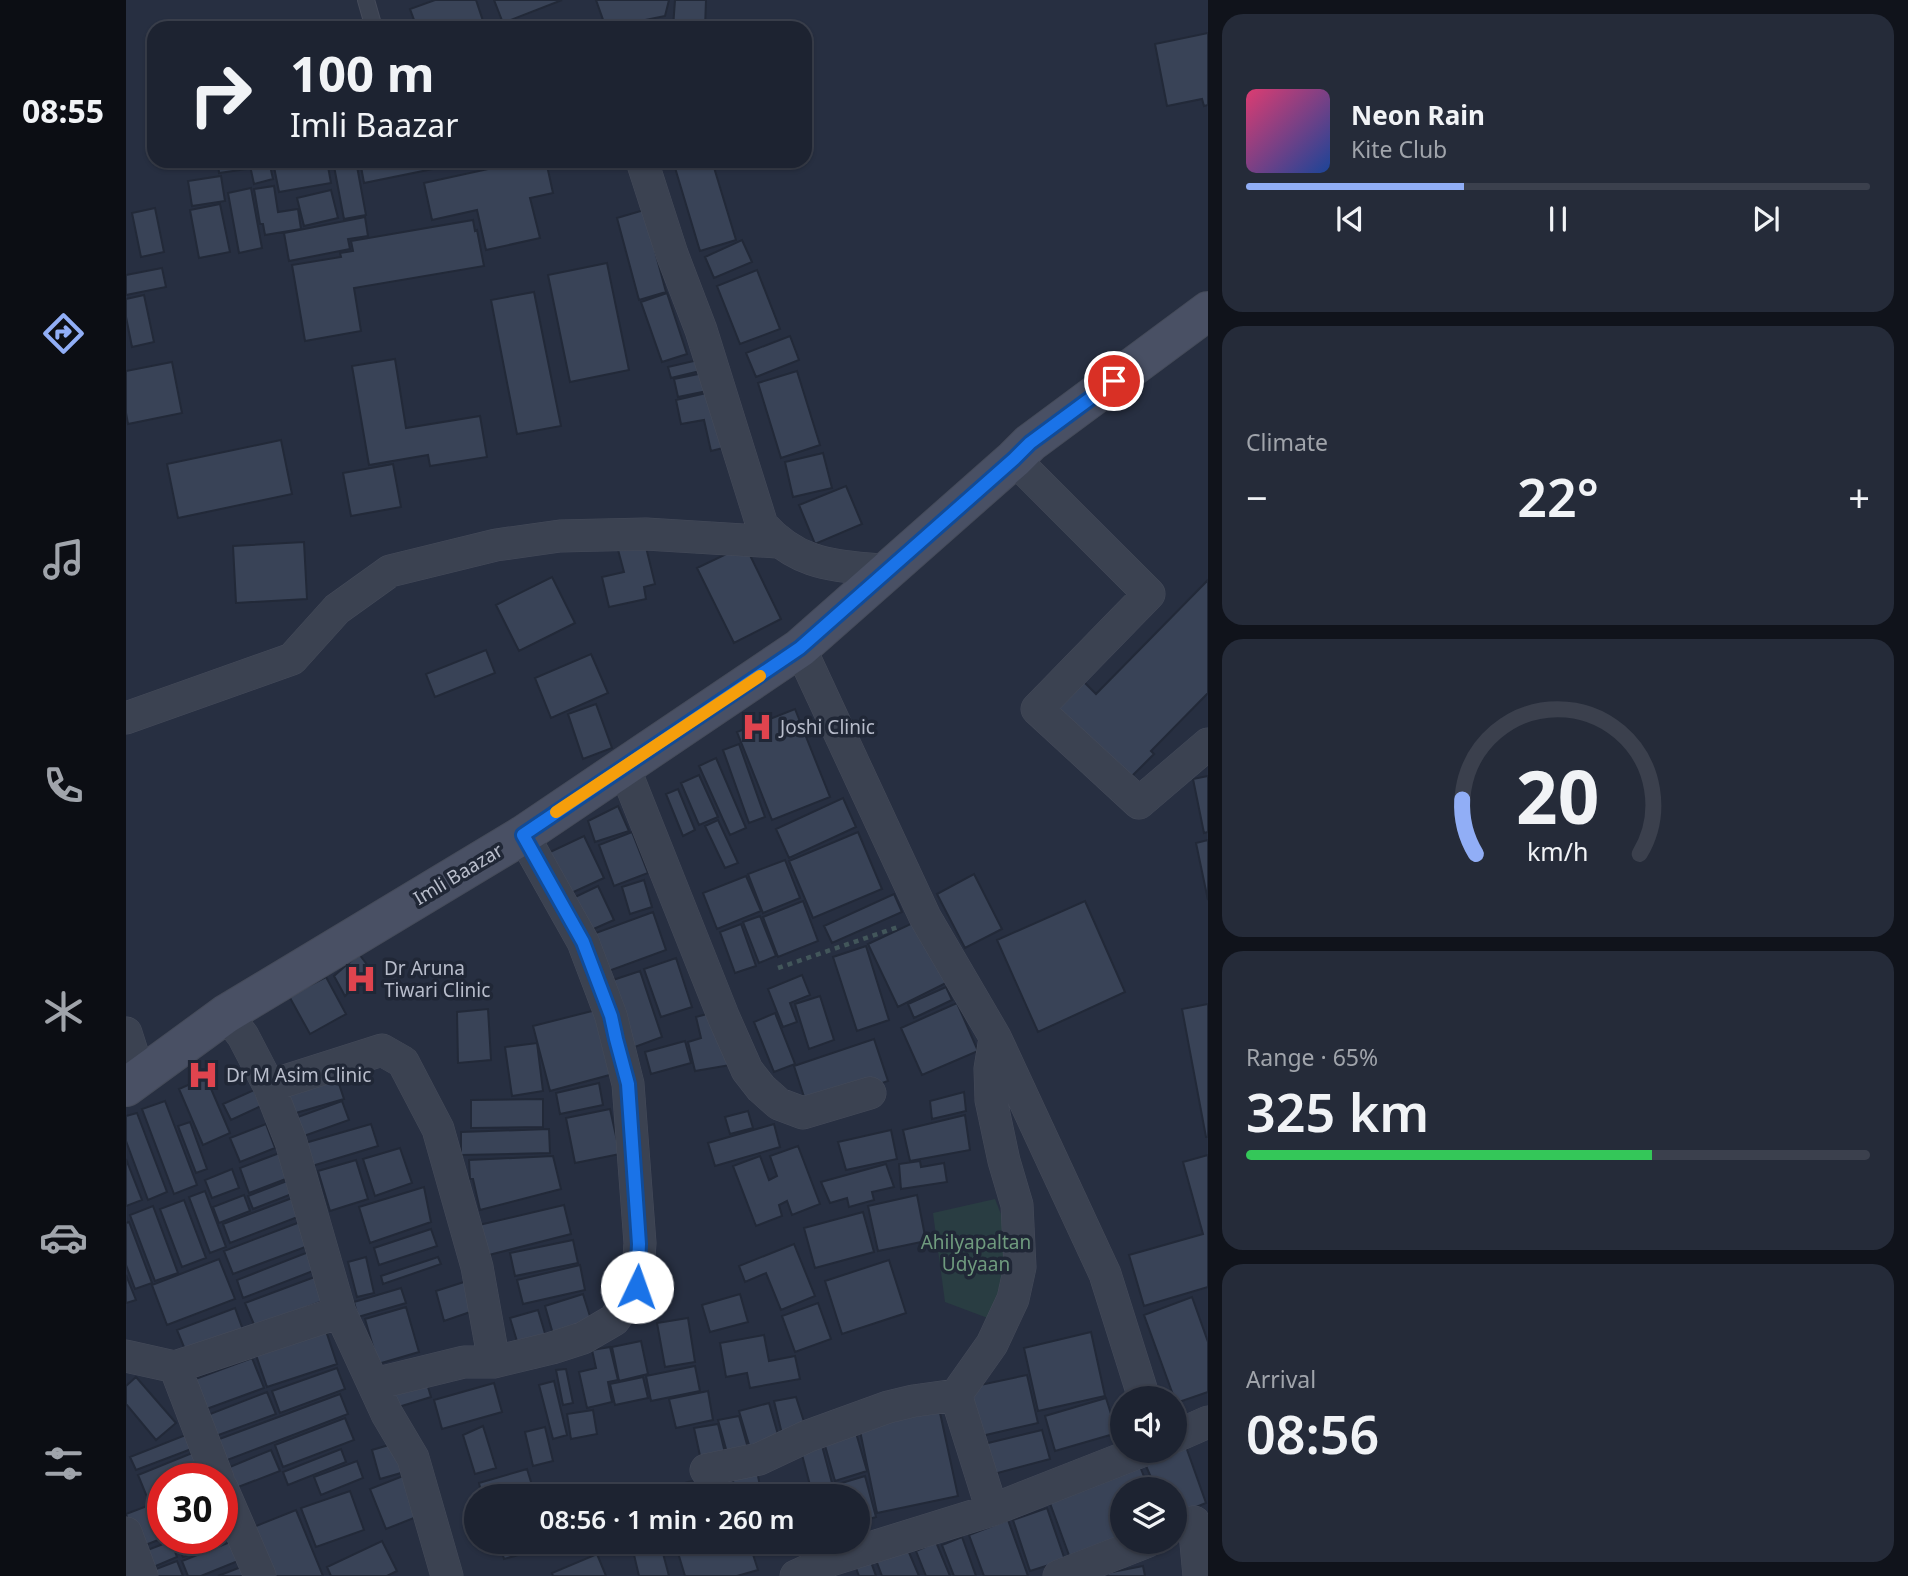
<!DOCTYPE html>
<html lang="en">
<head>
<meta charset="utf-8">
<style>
	body { margin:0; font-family:"Noto Sans",sans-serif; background:#252b39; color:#f1f3f6; height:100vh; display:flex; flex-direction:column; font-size:26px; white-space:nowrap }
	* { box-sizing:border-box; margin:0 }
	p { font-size:23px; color:#a0a4ab }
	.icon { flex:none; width:38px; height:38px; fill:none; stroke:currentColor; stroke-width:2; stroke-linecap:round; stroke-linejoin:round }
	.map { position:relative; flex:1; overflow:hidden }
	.sheet { display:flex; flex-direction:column; gap:14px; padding:14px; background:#10131b; width:700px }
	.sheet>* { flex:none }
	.hud { position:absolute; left:21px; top:21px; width:665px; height:147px; border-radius:21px; box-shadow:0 2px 5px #0004,0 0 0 2px #3b404d; background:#1d2331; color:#f1f3f6; overflow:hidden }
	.buttons { position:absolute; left:984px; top:1386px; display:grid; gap:14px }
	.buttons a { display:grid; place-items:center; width:77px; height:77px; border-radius:50%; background:#1d2331; box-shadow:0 2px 5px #0004,0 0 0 2px #3b404d; font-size:35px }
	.speed { position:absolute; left:21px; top:1463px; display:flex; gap:14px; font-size:35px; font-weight:700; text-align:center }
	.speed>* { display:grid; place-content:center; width:91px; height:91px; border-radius:50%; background:#1d2331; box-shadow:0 2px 5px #0004,0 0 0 2px #3b404d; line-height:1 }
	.speed .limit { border:10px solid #d22; background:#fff; color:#111 }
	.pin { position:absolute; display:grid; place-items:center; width:60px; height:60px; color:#fff; margin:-30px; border:4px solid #fff; border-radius:50%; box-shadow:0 2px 7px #0007 }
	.me { position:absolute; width:77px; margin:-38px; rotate:3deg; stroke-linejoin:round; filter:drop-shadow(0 0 5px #0008) }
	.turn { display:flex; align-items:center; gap:24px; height:147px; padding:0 28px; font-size:32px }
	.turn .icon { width:91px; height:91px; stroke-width:2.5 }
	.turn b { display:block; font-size:49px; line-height:60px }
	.big { font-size:52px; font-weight:600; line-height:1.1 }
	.sheet .card { flex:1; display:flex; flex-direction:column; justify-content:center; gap:10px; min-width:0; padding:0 24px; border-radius:21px; background:#252b39 }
	.sheet .dial { align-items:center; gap:0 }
	.dial svg { height:182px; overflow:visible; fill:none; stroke:#3b404d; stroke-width:7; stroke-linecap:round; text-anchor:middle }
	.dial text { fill:#f1f3f6; stroke:none }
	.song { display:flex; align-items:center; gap:21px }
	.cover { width:84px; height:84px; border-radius:10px; background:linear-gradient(135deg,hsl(340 70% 55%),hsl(220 70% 35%)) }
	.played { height:7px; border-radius:4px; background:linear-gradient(90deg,#91aef6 35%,#3b404d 35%) }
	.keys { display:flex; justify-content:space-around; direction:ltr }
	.heat { display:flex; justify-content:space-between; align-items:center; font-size:38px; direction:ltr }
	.charge { height:10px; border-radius:5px; background:linear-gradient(90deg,#34c759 65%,#3b404d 0) }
	.trip { position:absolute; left:338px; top:1484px; width:406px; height:70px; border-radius:35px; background:#1d2331; box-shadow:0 2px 5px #0004,0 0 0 2px #3b404d; font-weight:600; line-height:70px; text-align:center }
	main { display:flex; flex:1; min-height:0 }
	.tab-bar { display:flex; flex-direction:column; width:126px; justify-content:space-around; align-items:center; background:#0c0e14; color:#a0a4ab }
	.tab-bar .icon { width:49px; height:49px }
	.tab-bar .selected { color:#91aef6 }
	.tab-bar b { font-size:32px; color:#f1f3f6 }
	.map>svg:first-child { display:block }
	.green { fill:#293d42 }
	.building { fill:#394357; stroke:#222938; stroke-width:2 }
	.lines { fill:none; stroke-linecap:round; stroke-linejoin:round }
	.service-casing { stroke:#454b5a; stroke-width:18 }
	.minor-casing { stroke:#454b5a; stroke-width:33 }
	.secondary-casing { stroke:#454b5a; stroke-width:40 }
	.path { stroke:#42565a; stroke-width:4.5; stroke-dasharray:5 5; stroke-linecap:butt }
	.service { stroke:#3b4251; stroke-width:16 }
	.minor { stroke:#3b4251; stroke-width:32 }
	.secondary { stroke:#495064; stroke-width:38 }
	.route-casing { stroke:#114b97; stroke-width:18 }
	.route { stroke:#1a73e8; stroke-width:12 }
	.slow { stroke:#f59e0b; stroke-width:12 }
	.labels { text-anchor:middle; stroke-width:7; stroke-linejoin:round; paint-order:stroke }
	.poi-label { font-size:19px; fill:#b8bdcb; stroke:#202736; text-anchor:start }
	.street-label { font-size:19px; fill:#b8bdcb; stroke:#202736 }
	.park-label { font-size:19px; fill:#6f9b7e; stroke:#202736 }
</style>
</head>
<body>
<main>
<nav class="tab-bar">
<b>08:55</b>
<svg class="icon selected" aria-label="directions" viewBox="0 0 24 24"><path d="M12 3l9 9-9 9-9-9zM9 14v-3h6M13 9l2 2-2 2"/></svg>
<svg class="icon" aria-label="music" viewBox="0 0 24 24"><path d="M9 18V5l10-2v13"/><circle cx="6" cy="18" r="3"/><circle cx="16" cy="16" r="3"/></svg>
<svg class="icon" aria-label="phone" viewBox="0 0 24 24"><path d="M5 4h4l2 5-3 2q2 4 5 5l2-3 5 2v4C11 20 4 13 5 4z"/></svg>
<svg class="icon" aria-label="climate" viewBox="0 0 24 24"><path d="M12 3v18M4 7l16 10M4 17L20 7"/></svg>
<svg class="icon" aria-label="car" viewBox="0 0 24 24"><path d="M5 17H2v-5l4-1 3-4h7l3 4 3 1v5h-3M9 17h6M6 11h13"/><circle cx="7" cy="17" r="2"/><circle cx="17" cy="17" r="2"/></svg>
<svg class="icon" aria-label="filters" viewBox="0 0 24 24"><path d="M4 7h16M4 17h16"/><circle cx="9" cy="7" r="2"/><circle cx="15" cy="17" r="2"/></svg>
</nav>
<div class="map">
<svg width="1082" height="1576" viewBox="0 0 1082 1576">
	<rect width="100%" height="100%" fill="#272f41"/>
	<path class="green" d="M869 1199 891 1255 867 1320 819 1302 807 1213Z"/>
	<path class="building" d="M309 0H350L357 21 338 28H291L284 9Z
		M368 0H436L377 23Z
		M470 0H543L539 16 480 28Z
		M549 0H580L579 28H547Z
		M541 22V28H511Z
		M1082 33V105L1078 106 1076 99 1041 106 1029 44Z
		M92 161H120L121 169 93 173Z
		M123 161H143L147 179 128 184Z
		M180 161H201L205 183 153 192 148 167Z
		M207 161H230L240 215 218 219Z
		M234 161H346L238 183Z
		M399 161H420L427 193 404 198 414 238 360 250 351 210 306 220 298 183Z
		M547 161H586L610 240 574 251Z
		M95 176 99 201 66 206 62 181Z
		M148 186 152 212 172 209 175 229 139 235 137 224H134L128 189Z
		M125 188 136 248 113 253 102 193Z
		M205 190 212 218 178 226 171 198Z
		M94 204 104 252 73 258 64 210Z
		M29 208 38 252 15 257 6 213Z
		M518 210 540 292 513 300 491 218Z
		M239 217 242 236 222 239 224 249 163 261 158 233Z
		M347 220 349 231 351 230 358 266 228 288 235 331 179 341 166 265 215 257 214 253 227 251 225 241Z
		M616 240 626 262 588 278 579 257Z
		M481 263 503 370 444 382 422 275Z
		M36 268 40 287 0 295V275Z
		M631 270 654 329 614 344 591 286Z
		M408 292 435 426 391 434 365 300Z
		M541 293 561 354 536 362 515 302Z
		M18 295 28 342 6 347 0 317V299Z
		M664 336 673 360 630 377 620 353Z
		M269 359 280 428 354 416 361 457 304 466 302 455 243 465 226 366Z
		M572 360 574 371 545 378 542 367Z
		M46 362 56 413 2 424 0 413V371Z
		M671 371 694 445 655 458 632 383Z
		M582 372 586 390 552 397 548 379Z
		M589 391 601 447 585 451 578 420 555 424 550 400Z
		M155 440 166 494 52 518 41 464Z
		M697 453 706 488 667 497 659 462Z
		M267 464 275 507 225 516 217 473Z
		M720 486 736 524 689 544 673 505Z
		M518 539 529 584 518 587 520 599 483 607 476 577 498 572 491 546Z
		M178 542 181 599 110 603 107 546Z
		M619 545 655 619 608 643 571 568Z
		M426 577 449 623 393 651 370 605Z
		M1082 580V693L1025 751 1028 754 1000 782 927 708 955 679 970 694Z
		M360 650 369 673 309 697 300 674Z
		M465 654 482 693 425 718 409 678Z
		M470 704 486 748 457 759 442 714Z
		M669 709 704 797 646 820 611 732Z
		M613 744 639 817 623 823 597 750Z
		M590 758 620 828 604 835 573 766Z
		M573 775 592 817 573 825 555 783Z
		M1082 776V832L1078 833 1067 779Z
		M552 789 569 830 557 836 540 794Z
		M717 798 730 827 663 858 650 829Z
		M492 806 503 831 469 842 462 821Z
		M592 820 612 863 599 868 579 826Z
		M506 832 522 873 488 886 473 845Z
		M732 832 756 889 687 918 663 861Z
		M458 836 478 878 441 895 422 853Z
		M1082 840V900L1070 843Z
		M659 860 674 898 637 913 622 874Z
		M848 874 876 929 839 948 811 894Z
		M620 876 635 911 591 929 577 893Z
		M518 880 526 907 504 914 496 887Z
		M472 886 488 920 463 931 447 898Z
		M768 894 776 912 706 943 698 926Z
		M677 901 692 941 652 957 637 917Z
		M959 901 999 992 912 1032 871 940Z
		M527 912 540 950 480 972 467 934Z
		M634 916 650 956 633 963 617 922Z
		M791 921 820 983 772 1007 742 944Z
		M615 924 630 966 609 973 594 932Z
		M740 946 763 1020 731 1031 707 957Z
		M233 954 245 970 219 996 208 976Z
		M550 958 566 1007 535 1017 518 969Z
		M514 971 536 1037 506 1048 484 981Z
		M676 975 684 995 664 1003 671 1022 657 1027 642 989Z
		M200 977 220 1014 184 1034 163 996Z
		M820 987 826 1000 788 1018 782 1004Z
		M694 996 708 1040 683 1049 669 1004Z
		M831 1003 852 1051 796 1075 775 1028Z
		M1082 1004V1137H1080L1056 1009Z
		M362 1009 365 1060 332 1063 331 1012Z
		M474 1009 491 1073 424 1091 407 1026Z
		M592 1011 610 1064 569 1071 562 1042 575 1038 570 1017Z
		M649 1013 669 1064 648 1072 628 1022Z
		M748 1039 762 1081 682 1109 668 1066Z
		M559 1041 565 1063 525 1074 519 1052Z
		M411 1043 417 1091 386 1096 379 1047Z
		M80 1077 104 1133 77 1145 53 1089Z
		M211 1078 218 1099 163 1115 157 1094Z
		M473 1083 477 1105 434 1114 430 1093Z
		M128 1090 135 1106 105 1120 97 1104Z
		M838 1092 840 1111 806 1119 804 1101Z
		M417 1099V1127L345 1128V1100Z
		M39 1101 71 1185 48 1194 16 1109Z
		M216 1101 223 1120 175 1137 169 1118Z
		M484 1109 494 1154 449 1163 440 1118Z
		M622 1111 627 1128 604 1134 599 1117Z
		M11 1113 41 1192 22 1200 0 1141V1116Z
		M839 1115 844 1150 784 1161 777 1130Z
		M64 1122 81 1169 70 1173 52 1126Z
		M140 1124 149 1148 114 1162 104 1138Z
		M245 1124 252 1146 186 1166 179 1143Z
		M648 1124 654 1147 589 1166 582 1143Z
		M423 1129 424 1153 335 1155V1132Z
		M765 1130 771 1159 720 1170 712 1142Z
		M672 1146 694 1204 666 1215 661 1201 653 1205 656 1216 630 1226 607 1166 634 1156 643 1180 651 1176 644 1156Z
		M274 1148 286 1183 249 1196 237 1159Z
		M156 1152 165 1177 123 1193 114 1168Z
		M1082 1155V1287L1018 1306 1003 1255 1077 1234 1057 1162Z
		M427 1156 435 1189 354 1210 347 1179H344L343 1160Z
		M0 1159 16 1200 0 1206Z
		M230 1160 242 1199 204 1211 192 1171Z
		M794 1161 795 1167 818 1163 821 1182 775 1189 773 1164Z
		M760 1164 768 1187 746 1192 748 1200 723 1207 721 1198 704 1203 695 1182Z
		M106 1169 113 1188 86 1198 79 1180Z
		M166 1179 171 1192 127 1209 122 1196Z
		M298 1187 305 1222 244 1243 233 1207Z
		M79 1191 100 1247 84 1253 63 1197Z
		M118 1195 124 1211 93 1223 87 1207Z
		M174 1195 182 1213 104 1243 97 1224Z
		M791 1195 800 1241 752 1251 742 1206Z
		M58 1200 80 1258 56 1267 34 1209Z
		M438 1205 445 1234 359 1256 353 1225Z
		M27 1206 52 1273 29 1281 4 1215Z
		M737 1212 748 1252 689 1268 678 1228Z
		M3 1222 26 1283 9 1289 0 1265V1223Z
		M174 1222 182 1246 107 1274 98 1251Z
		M305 1229 311 1246 253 1265 248 1248Z
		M447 1240 452 1263 389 1276 384 1253Z
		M668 1244 689 1296 655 1310 640 1273 619 1282 613 1266Z
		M185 1251 192 1269 117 1298 111 1280Z
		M240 1257 248 1293 231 1297 222 1262Z
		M312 1257 315 1264 257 1284 255 1276Z
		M93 1259 109 1299 41 1325 26 1285Z
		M763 1260 780 1313 716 1334 699 1281Z
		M454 1265 459 1290 397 1304 391 1280Z
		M0 1275 10 1300 0 1303Z
		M194 1275 202 1299 129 1327 119 1303Z
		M341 1281 350 1310 318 1321 310 1291Z
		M275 1288 280 1303 232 1317 228 1302Z
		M457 1294 468 1329 429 1341 419 1306Z
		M614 1294 622 1322 584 1332 576 1305Z
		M1066 1297 1082 1342V1392L1050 1403 1018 1315Z
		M692 1303 705 1339 669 1352 656 1316Z
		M280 1307 293 1352 252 1364 239 1319Z
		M109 1308 117 1330 60 1352 51 1330Z
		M412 1310 421 1340 393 1348 384 1318Z
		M562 1318 569 1362 539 1367 531 1323Z
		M200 1331 211 1364 141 1387 130 1355Z
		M965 1332 979 1396 912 1411 898 1348Z
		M638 1335 643 1361 669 1356 674 1379 624 1388 621 1373 600 1377 594 1343Z
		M515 1341 522 1374 493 1381 486 1347Z
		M484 1347 492 1380 482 1382 486 1402 461 1408 453 1372 470 1368 466 1350Z
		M126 1358 138 1388 75 1411 64 1381Z
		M569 1366 574 1391 525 1401 520 1376Z
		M211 1368 219 1389 154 1413 146 1391Z
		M440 1369 447 1403 437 1405 430 1370Z
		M901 1375 912 1423 851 1437 840 1388Z
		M10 1377 50 1423 30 1440 0 1404V1386Z
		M299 1377 305 1397 266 1409 260 1389Z
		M517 1377 522 1398 489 1405 484 1384Z
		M428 1381 441 1435 427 1439 413 1385Z
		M368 1383 376 1412 316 1429 308 1400Z
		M582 1391 587 1420 550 1428 543 1399Z
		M141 1392 150 1414 87 1437 79 1416Z
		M214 1394 222 1414 96 1462 88 1441Z
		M670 1397 681 1431 657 1438 648 1401Z
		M980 1398 991 1433 929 1451 919 1416Z
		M643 1403 655 1445 626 1455 613 1411Z
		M813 1408 832 1496 751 1513 733 1426Z
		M467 1410 471 1434 445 1439 441 1414Z
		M613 1416 624 1455 603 1460 592 1420Z
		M219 1418 228 1440 157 1467 149 1445Z
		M592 1424 601 1461 576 1465 568 1428Z
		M357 1426 370 1468 349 1474 337 1435Z
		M728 1426 741 1471 709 1481 696 1435Z
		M419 1427 427 1461 407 1466 399 1432Z
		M916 1430 924 1459 864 1475 854 1445Z
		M62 1434 68 1448 10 1470 4 1457Z
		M273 1442 282 1471 254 1479 246 1450Z
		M695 1442 706 1483 685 1489 674 1447Z
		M1059 1444 1080 1503 1048 1516V1489H1030L1017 1459 1040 1451H1048Z
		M215 1449 220 1462 162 1485 157 1472Z
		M145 1450 154 1471 107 1489 99 1469Z
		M71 1451 80 1474 67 1479H37V1491L21 1497 12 1475Z
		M1011 1459 1023 1489H996V1537L944 1558 921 1495Z
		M231 1461 237 1478 195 1495 188 1477Z
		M401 1469 409 1495 356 1496 353 1483Z
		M631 1471 636 1496H610L606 1476Z
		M282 1474 298 1514 260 1529 244 1489Z
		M597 1476 603 1496H587L583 1480Z
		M739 1476 750 1517 732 1522V1496H712L709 1485Z
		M566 1481 570 1496H548L545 1487Z
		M705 1486 708 1496H689L687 1491Z
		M474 1487 477 1496H452Z
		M224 1491 238 1530 190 1547 175 1508Z
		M34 1501 37 1508V1538L12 1548 0 1514Z
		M921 1508 939 1560 904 1571 887 1520Z
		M170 1510 197 1576H145L125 1528Z
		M96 1520 104 1539 57 1557 49 1539 96 1538Z
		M882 1520 902 1576H858L843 1535Z
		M836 1537 850 1576H828L816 1545Z
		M45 1541 51 1557 18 1571 11 1554Z
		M256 1541 271 1571 261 1576H205L201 1567Z
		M104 1542 112 1561 75 1576H62L56 1561Z
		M373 1542H411L413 1549 378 1559Z
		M505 1542H534L543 1576H513Z
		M564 1542H623L632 1570 611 1576H559L550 1546Z
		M810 1542 824 1576H800L790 1551Z
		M782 1550 793 1576H756L750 1560Z
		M471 1554 480 1576H427L426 1573Z
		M51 1561 57 1576H18L17 1574Z
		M745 1562 750 1576H733L730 1568Z
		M1017 1566 1019 1576H982L981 1573Z
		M115 1567 118 1576H92Z"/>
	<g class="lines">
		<g class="service-casing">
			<path id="service" d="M240 0 248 28"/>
		</g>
		<g class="minor-casing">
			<path id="minor" d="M516 161 546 254 575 330 636 525C674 567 709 565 761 571
				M888 459 1023 594 911 709 1013 803 1082 744
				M674 648 799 917 869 1037 979 1274 1018 1398
				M0 718 166 659 211 609 264 571 370 545 434 536 520 534 651 542
				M497 765 598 1018 621 1070 635 1088 653 1104 677 1113 744 1093
				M100 1014 117 1036 143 1086 165 1142 214 1312 261 1414 287 1458 321 1576
				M0 1033 14 1077
				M143 1086 256 1050 277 1062 312 1129 351 1267 368 1362
				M0 1356 49 1367 92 1479
				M49 1367 214 1312
				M248 1384 338 1362H368L426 1348 457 1338 488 1320 511 1287 514 1243 502 1084 485 1016 457 942 397 835
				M1048 1437 1082 1422
				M580 1470 633 1459 682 1436 762 1407 787 1401 830 1395
				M96 1488 134 1576
				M866 1510 830 1395 866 1344 887 1299 894 1267 891 1205 878 1161 865 1100 864 1069 869 1038
				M1068 1522 1073 1576
				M0 1533 16 1576
				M670 1576 705 1560 866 1510 1016 1451
				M933 1576 1020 1542"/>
		</g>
		<g class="secondary-casing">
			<path id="secondary" d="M0 1087 100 1014 397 835 674 648 888 459 904 443 1082 311"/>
		</g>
		<path class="path" d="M652 968 772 927"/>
		<use href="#service" class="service"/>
		<use href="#minor" class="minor"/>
		<use href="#secondary" class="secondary"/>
	</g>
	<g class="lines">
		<g class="route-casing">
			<path id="route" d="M511 1287 513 1244 502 1084 490 1039 485 1016 457 942 397 835 674 648 888 459 904 443 988 381"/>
		</g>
		<use href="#route" class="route"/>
		<path class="slow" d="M430 812 634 676"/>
	</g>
	<defs>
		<g id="hospital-bare" transform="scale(2.415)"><path d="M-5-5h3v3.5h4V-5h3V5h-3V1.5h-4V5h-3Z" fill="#e0444e" stroke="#202736" stroke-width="2.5" paint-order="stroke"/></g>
	</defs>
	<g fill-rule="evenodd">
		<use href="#hospital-bare" x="631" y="727"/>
		<use href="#hospital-bare" x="235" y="979"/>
		<use href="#hospital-bare" x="77" y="1075"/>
	</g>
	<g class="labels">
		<g class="poi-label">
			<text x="654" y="734">Joshi Clinic</text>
			<text x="258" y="975">Dr Aruna<tspan x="258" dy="22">Tiwari Clinic</tspan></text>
			<text x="100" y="1082">Dr M Asim Clinic</text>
		</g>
		<g class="street-label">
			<text transform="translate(332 874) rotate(-31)" y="7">Imli Baazar</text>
		</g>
		<g class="park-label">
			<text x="850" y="1249">Ahilyapaltan<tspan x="850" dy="22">Udyaan</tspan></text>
		</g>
	</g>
</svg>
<div class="buttons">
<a><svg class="icon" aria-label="sound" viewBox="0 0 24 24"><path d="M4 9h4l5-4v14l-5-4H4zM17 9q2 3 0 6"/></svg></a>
<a><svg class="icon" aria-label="layers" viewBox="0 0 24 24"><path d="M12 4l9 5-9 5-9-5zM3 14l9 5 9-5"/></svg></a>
</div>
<div class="speed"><div class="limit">30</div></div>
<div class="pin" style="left:988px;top:381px;background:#d93025"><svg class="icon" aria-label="arrive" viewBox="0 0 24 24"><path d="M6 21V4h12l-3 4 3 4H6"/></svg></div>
<svg class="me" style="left:511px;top:1287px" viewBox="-20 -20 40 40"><circle r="19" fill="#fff"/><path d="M0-13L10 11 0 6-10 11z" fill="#1a73e8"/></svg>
<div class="trip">08:56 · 1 min · 260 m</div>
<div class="hud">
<div class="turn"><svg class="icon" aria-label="right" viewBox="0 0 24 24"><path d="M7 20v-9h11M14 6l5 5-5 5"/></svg><div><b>100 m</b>Imli Baazar</div></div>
</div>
</div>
<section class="sheet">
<div class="card">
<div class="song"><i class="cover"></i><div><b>Neon Rain</b><p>Kite Club</p></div></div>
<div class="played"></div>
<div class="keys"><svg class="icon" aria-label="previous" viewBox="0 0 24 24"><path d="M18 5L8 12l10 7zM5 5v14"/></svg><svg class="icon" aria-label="pause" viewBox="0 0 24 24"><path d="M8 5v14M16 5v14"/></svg><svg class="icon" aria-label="next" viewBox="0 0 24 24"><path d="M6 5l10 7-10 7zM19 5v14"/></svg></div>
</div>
<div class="card"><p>Climate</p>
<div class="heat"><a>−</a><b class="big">22°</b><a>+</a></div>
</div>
<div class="card dial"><svg viewBox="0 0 100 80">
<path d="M14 69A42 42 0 1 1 86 69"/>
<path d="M14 69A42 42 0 0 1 8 45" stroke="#91aef6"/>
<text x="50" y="56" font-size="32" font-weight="700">20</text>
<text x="50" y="72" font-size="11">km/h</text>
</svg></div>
<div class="card"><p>Range · 65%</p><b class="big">325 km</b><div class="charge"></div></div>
<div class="card"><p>Arrival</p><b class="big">08:56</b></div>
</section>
</main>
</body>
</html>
